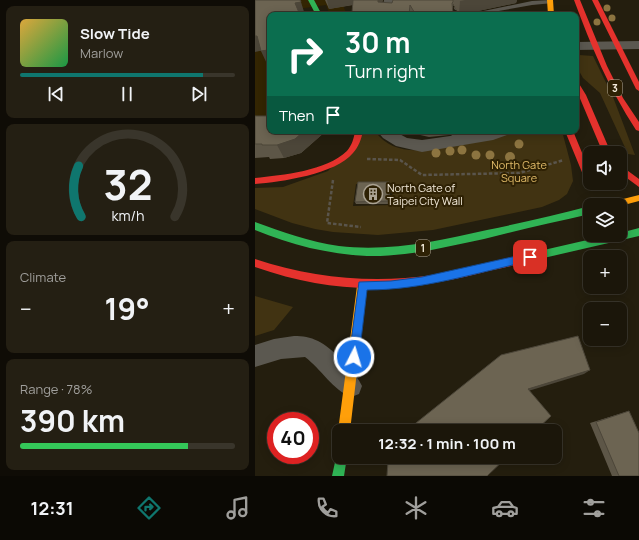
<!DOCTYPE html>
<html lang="en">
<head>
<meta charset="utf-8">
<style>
	body { margin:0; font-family:Manrope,sans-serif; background:#241f13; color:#f1f3f6; height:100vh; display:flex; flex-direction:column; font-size:15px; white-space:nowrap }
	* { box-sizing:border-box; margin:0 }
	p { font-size:13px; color:#a09f9c }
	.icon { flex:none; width:22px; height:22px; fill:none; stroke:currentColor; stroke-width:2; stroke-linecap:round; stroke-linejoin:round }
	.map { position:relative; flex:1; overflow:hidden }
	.drawer { display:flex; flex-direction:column; gap:6px; padding:6px; background:#0f0c06; width:255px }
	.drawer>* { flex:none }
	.guide { position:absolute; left:12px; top:12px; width:312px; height:122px; border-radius:8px; box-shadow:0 2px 10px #0003,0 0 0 1px #39352b; background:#0b6e4f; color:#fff; overflow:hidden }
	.controls { position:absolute; left:328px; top:146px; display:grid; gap:8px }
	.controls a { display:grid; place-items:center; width:44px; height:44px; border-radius:8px; background:#1b160a; box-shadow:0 2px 10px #0003,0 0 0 1px #39352b; font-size:20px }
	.speed { position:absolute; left:12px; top:412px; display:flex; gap:8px; font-size:20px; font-weight:700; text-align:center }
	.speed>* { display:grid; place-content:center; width:52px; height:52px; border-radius:50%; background:#1b160a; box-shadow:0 2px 10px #0003,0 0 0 1px #39352b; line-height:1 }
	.speed .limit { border:6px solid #d22; background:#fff; color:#111 }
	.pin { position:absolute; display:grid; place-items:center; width:34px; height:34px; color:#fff; margin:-17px; border-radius:8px; box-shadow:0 2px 6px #0006 }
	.me { position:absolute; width:44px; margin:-22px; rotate:5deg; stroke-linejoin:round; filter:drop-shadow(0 0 3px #0008) }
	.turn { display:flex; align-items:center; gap:14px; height:84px; padding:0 12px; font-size:18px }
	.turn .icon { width:52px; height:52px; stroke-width:2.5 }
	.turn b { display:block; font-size:28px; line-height:34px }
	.then { display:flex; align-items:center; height:38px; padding:0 12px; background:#0003; gap:8px; font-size:15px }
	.big { font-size:30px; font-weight:700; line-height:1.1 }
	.drawer .card { flex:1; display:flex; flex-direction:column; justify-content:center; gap:6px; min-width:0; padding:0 14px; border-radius:8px; background:#241f13 }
	.drawer .dial { align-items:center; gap:0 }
	.dial svg { height:104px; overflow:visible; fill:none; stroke:#39352b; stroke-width:7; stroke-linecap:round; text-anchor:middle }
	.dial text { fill:#f1f3f6; stroke:none }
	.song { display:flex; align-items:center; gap:12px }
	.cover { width:48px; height:48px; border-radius:6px; background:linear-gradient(135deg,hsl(40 70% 55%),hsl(140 70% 35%)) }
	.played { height:4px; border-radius:2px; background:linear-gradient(90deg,#0f766e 85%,#39352b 85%) }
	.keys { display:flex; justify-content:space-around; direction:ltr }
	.heat { display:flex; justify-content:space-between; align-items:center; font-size:22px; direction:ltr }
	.charge { height:6px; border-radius:3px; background:linear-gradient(90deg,#34c759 78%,#39352b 0) }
	.trip { position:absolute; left:77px; top:424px; width:230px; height:40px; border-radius:8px; background:#1b160a; box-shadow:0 2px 10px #0003,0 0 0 1px #39352b; font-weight:700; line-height:40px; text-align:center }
	.tab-bar { display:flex; height:64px; justify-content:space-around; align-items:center; background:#0b0904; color:#a09f9c }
	.tab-bar .icon { width:28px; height:28px }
	.tab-bar .current { color:#0f766e }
	.tab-bar b { font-size:18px; color:#f1f3f6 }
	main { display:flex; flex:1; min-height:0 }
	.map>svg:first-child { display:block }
	.built { fill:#332502 }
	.green { fill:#413312; fill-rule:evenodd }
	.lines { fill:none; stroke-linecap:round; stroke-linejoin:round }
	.path-far1 { stroke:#5a554c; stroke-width:1.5; stroke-dasharray:3 1.5; stroke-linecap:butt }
	.path { stroke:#5a554c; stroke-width:2.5; stroke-dasharray:3.5 2; stroke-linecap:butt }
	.lane { fill:#5b5850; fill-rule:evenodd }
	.street { fill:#5b5850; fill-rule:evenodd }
	.fast { fill:#30b455; fill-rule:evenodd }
	.slow { fill:#ff9f0a; fill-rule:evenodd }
	.jam { fill:#e5322d; fill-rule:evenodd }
	.tree { fill:#8c7440 }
	.wall { fill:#5d5647 }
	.shaded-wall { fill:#4c4639 }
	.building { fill:#6c6452; stroke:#4c4639 }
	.route { fill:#1a73e8; stroke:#114b97 }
	.labels { text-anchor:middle; stroke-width:4; stroke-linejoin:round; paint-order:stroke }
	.shield { fill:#2e2104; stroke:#b9ae9a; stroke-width:1 }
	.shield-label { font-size:10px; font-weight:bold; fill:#f4ebdb }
	.park-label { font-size:11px; fill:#e1bb69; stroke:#2e2104 }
	.poi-label { font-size:11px; fill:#f4ebdb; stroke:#2e2104; text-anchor:start }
</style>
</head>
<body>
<main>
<section class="drawer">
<div class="card">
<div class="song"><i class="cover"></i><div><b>Slow Tide</b><p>Marlow</p></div></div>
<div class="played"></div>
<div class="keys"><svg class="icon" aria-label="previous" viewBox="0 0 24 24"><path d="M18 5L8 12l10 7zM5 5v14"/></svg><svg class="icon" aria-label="pause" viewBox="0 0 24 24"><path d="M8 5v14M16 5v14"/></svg><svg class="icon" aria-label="next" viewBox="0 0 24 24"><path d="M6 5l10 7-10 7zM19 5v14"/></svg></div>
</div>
<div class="card dial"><svg viewBox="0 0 100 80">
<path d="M14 69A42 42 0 1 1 86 69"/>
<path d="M14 69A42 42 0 0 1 12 30" stroke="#0f766e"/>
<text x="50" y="56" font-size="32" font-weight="700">32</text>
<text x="50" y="72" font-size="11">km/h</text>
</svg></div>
<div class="card"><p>Climate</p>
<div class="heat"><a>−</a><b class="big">19°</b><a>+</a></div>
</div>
<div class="card"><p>Range · 78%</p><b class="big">390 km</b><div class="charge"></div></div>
</section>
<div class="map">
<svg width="384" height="476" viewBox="0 0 384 476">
	<rect width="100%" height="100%" fill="#241e0e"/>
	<path class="built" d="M0 0H86L92 15H75L71 5 0 15Z
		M8 48 12 65H15V130L0 136V52Z"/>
	<path class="green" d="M324 55 338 56 358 97 380 155 373 154 345 93 328 78 323 69 322 59Z
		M110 131H120C148 172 214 135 252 131 270 129 289 131 307 131L316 165 318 181 312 194 304 200 287 207 178 230 123 235 78 232 60 229 37 223 0 209V188L28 187 73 171ZM138 183 137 205 98 206 101 184Z
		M0 296 38 307 19 330 0 336Z"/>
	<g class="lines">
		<path class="path-far1" d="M194 0 203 13"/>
		<path class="path" d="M112 159 145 160 167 175 264 173 309 160
			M78 180 72 223 106 227"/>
		<path class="lane" d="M296 0 298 1V3L277 5 221 15H209L277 1Z
			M194 131H202L208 141 207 143H201Z"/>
		<path class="street" d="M129 0H139L138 15H126Z
			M384 41V49L321 50V42Z
			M122 131H139L152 138 167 140 230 131H254L252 135 238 140 167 152 141 146 128 138Z
			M39 336C48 336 55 337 63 341 77 348 101 372 107 386L104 394 96 397C78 390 66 369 50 357L26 359 0 367V345L19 339Z"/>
		<path class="fast" d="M53 0H59L67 15H61Z
			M335 206V214C300 222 264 230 229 239 191 247 151 257 112 256 73 254 36 245 0 230V222C28 232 55 242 84 246 134 252 183 241 232 230 266 223 301 215 335 206Z
			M384 228V236L267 263 264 262 262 259 264 256 267 255 354 235H365V233Z
			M84 452V457H92L89 476H77L82 453Z"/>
		<path class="slow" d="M292 0H298L299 15H293Z
			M384 195V201L365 206V205H352L356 202Z
			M107 281 110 283 112 286 95 431H84V433L83 431 102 286 104 283Z"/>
		<path class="jam" d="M319 0H325L352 66 368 98 384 122V131L381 130C354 89 336 46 319 0Z
			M337 0H343L384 82V91L381 89Z
			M321 82H323L331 95 356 153H348L321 89Z
			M100 131H108C106 140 104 146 98 153 81 174 26 182 0 184V178C28 175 71 171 92 151 97 145 99 138 100 131Z
			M310 131H318L335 172V183H339L338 184H332L331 182Z
			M365 165 384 179V187L365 173Z
			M267 255 270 256 272 259 270 262C256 267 240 269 226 273 144 293 80 295 0 267V259C58 278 117 284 178 275 208 270 237 261 267 255Z"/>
	</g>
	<g class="tree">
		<circle cx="352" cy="8" r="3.5"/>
		<circle cx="357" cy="18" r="3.5"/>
		<circle cx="342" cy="22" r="3.5"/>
		<circle cx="264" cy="144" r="4.5"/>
		<circle cx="207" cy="150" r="4.5"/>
		<circle cx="195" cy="151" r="4.5"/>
		<circle cx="181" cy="153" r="4.5"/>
		<circle cx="221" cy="155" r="4.5"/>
		<circle cx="235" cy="155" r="4.5"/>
		<circle cx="255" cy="157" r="5"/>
	</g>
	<path class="wall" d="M70 0H128L127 2 137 3 138 0H262L261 3 204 15 198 4V15H97L98 5 74 9Z
		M0 116H11L15 131H71L46 153 29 158 15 159 14 157 0 158Z
		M148 131H194V135L174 137Z
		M203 131H209L207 133H205Z
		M135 184 134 204H101L100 202Z
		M374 411 384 476H357L335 423Z"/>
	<path class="shaded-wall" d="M72 0H101L102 4 74 9Z
		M123 0H128L125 15 123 2Z
		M210 0H262L261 3 204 15 205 1Z
		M46 2 50 15H44L40 3Z
		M0 36H2L9 50 0 52Z
		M13 50 15 55V65L13 66 6 51Z
		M49 131H71L46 153 29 158 22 145Z
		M134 182 135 184 134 204 133 201Z
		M335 370 329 374 270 392 273 389Z"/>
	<path class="building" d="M0 0H45L46 2 40 3 45 15H15V59L13 50 6 51 2 36H0Z
		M98 0H123V2L137 3 138 0H198V2L197 3 198 15H161L155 5 154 15H97V13Z
		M15 113V131H49L40 139 22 145H7V144H0V116H11Z
		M103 182H134L133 201 100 202Z
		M323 336 335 370 273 389 296 416 280 431H151L246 355Z
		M374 411 384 433V476H364L341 422Z
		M134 457H252L232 476H132L133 461Z"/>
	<path class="route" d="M275 253 279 254 280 257 279 260 275 261C221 273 167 290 112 290L104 357 103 361 99 362 95 361 94 357 104 282 136 281 167 277Z"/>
	<defs>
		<g id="building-ring" transform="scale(1)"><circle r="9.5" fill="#2e2104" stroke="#aba393" stroke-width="1.5"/><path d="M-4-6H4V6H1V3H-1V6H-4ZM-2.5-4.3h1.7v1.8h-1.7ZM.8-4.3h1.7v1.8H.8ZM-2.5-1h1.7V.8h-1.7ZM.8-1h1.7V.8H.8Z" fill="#aba393"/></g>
	</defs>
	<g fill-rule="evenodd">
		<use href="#building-ring" x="118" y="194"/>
	</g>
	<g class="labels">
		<g class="shield">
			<rect x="353" y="80" width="14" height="16" rx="3"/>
			<rect x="161" y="240" width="14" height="16" rx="3"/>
		</g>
		<g class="shield-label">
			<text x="360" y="92">3</text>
			<text x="168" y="252">1</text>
		</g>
		<g class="park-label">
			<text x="264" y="169">North Gate<tspan x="264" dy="13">Square</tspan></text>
		</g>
		<g class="poi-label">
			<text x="132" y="192">North Gate of<tspan x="132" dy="13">Taipei City Wall</tspan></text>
		</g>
	</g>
</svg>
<div class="controls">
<a><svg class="icon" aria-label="sound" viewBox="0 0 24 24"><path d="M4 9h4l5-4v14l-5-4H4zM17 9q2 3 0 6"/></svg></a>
<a><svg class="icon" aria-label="layers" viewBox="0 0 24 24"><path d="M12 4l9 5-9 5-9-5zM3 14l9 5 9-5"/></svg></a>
<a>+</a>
<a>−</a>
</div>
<div class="speed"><div class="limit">40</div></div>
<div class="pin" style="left:275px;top:257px;background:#d93025"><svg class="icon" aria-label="arrive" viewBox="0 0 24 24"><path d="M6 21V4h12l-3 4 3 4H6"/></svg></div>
<svg class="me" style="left:99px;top:357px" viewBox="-20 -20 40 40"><circle r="17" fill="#1a73e8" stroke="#fff" stroke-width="3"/><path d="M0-11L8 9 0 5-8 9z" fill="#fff"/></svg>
<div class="trip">12:32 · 1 min · 100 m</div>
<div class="guide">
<div class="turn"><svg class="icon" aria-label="right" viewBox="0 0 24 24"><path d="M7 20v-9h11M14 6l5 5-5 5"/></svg><div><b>30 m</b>Turn right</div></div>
<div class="then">Then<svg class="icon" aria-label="arrive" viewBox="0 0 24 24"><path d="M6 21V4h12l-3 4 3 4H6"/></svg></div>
</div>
</div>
</main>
<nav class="tab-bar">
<b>12:31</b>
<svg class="icon current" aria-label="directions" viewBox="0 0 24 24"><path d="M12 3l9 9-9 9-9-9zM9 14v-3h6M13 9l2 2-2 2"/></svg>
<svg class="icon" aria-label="music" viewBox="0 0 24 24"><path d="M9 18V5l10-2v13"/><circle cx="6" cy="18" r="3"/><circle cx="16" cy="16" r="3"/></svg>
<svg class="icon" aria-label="phone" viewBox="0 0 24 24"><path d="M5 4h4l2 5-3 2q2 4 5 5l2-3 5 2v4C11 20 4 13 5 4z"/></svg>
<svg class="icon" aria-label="climate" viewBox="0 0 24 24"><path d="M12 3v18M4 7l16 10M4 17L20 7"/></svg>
<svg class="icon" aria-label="car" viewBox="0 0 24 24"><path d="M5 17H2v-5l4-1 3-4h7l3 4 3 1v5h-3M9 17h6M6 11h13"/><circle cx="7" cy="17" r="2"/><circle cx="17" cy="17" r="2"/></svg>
<svg class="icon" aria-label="filters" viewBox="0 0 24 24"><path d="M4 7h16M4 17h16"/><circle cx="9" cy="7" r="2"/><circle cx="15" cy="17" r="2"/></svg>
</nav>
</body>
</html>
